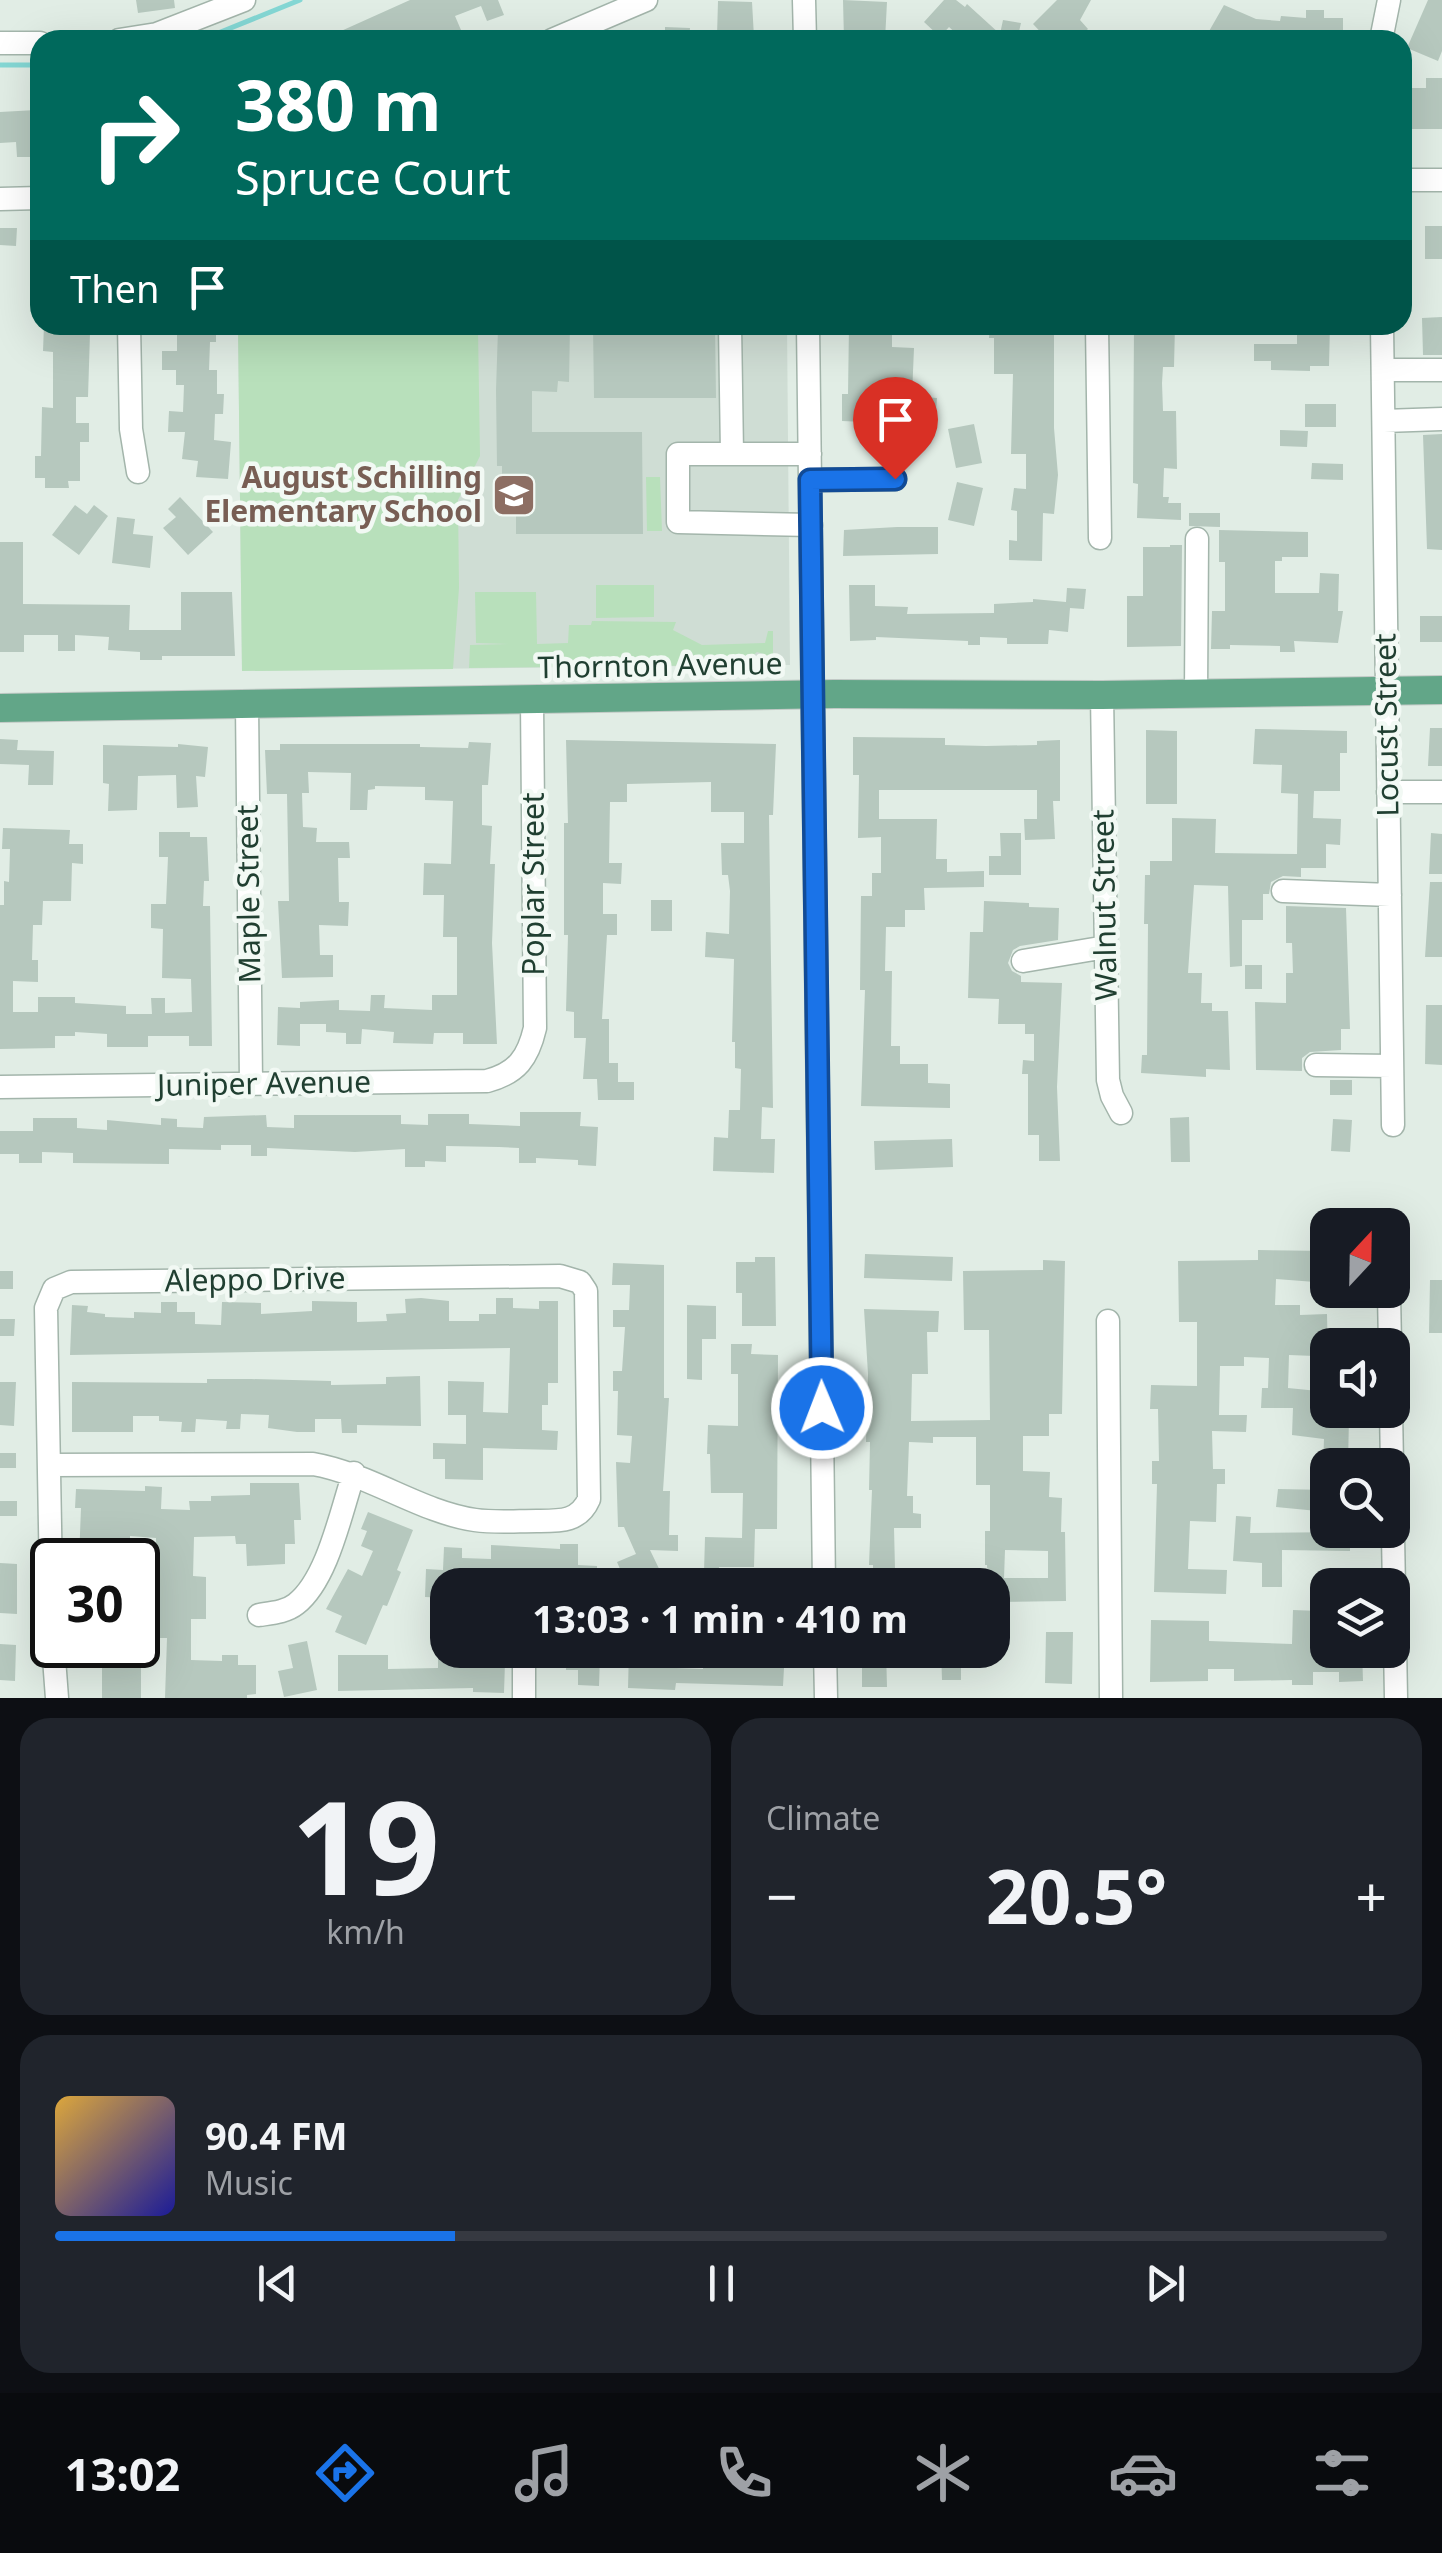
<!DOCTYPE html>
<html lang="en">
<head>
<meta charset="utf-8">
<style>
	body { margin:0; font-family:"Noto Sans",sans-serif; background:#20242c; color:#f1f3f6; height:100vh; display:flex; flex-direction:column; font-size:38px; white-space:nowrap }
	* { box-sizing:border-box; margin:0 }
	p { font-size:32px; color:#9ea1a6 }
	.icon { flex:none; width:55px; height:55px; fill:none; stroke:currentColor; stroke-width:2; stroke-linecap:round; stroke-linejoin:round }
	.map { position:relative; height:1698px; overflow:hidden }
	.side { display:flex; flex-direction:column; gap:20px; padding:20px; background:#0d0f14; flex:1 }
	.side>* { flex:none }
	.banner { position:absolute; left:30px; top:30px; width:1382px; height:305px; border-radius:30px; box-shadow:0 10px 40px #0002; background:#00695c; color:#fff; overflow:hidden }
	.needle { width:65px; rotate:22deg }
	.fabs { position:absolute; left:1310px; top:1208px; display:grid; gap:20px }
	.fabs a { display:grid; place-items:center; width:100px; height:100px; border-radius:20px; background:#171b24; box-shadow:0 10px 40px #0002; font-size:50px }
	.speed { position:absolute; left:30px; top:1538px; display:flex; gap:20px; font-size:50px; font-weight:700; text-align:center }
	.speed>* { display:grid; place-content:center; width:130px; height:130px; border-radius:50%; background:#171b24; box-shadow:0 10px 40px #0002; line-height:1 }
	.speed .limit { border:5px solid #111; border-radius:15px; background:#fff; color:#111 }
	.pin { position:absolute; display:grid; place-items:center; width:85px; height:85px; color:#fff; margin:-102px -42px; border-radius:50% 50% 50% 0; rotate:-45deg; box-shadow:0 0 10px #0007 }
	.pin .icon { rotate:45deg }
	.me { position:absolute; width:110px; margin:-55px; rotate:359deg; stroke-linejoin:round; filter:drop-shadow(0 0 8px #0008) }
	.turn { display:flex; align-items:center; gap:35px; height:210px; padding:0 40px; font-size:45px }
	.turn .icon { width:130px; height:130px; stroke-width:2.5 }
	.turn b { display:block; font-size:70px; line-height:85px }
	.then { display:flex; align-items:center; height:95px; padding:0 40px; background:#0003; gap:20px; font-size:38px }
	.big { font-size:75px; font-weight:700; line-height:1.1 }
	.side .tile { flex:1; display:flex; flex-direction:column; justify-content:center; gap:15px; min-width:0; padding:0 35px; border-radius:30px; background:#20242c }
	.side .dial { align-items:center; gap:0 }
	.dial b { font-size:130px; line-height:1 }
	.song { display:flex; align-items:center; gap:30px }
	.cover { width:120px; height:120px; border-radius:15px; background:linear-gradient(135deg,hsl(40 70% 55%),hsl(240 70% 35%)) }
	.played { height:10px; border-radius:5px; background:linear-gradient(90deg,#1a73e8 30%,#363941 30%) }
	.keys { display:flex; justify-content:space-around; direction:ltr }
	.heat { display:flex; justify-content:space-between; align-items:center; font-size:55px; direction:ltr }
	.side .tiles { flex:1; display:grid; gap:20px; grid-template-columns:1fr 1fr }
	.tile:last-child { grid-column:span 2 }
	.trip { position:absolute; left:430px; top:1568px; width:580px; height:100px; border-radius:30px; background:#171b24; box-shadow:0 10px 40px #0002; font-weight:700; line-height:100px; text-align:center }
	.tab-bar { display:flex; height:160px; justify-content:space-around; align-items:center; background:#090b0e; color:#9ea1a6 }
	.tab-bar .icon { width:70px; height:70px }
	.tab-bar .active { color:#1a73e8 }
	.tab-bar b { font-size:45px; color:#f1f3f6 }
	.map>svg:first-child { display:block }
	.built { fill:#cfddd4 }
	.green { fill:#b8e0bb }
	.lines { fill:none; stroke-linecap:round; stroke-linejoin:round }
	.stream { stroke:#84d7d4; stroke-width:5 }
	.building { fill:#b6c8be; fill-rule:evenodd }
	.minor-casing { stroke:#a3b5ab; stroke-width:25 }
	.major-casing { stroke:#c1c9c5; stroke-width:30 }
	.minor { stroke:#fff; stroke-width:22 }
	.major { stroke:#62a688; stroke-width:28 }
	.route-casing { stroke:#114b97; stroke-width:25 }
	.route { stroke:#1a73e8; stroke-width:18 }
	.labels { text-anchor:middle; stroke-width:9; stroke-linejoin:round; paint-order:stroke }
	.education-label { font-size:30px; font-weight:bold; fill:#785e54; stroke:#f2f9f4; text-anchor:end }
	.street-label { font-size:30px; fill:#203f31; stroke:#f2f9f4 }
</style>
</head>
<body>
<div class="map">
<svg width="1442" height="1698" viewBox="0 0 1442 1698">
	<rect width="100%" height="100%" fill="#e1ede5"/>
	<path class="built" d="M238 325H787L790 665 242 671Z"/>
	<path class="green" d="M238 325H361L362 331 478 329 480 456 458 500 459 588 453 669 242 671Z
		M646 477H660L662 531H647Z
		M596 585H654V617L596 618Z
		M475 592H536L537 644 568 643 569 625H591L592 621 676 622 673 630 702 645 765 643 768 631H773V654L769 656 757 652 742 665 469 668 470 645 508 644 476 643Z"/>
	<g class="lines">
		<path class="stream" d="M201 40 300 0
			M0 65H40"/>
	</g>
	<path class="building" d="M136 0H174L175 8 138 13Z
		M410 0H498L504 15 487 21 481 6 455 16 461 30 434 40H321Z
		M843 0 887 2 885 40H844Z
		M944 0H956L965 7 967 4 1000 34 1003 20 1021 23 1017 40H963L949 27 940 37 924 22Z
		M1057 0H1091L1080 20 1088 29 1076 40H1048L1033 24Z
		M1428 0H1442V51L1438 61 1407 48Z
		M718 1 752 2 754 37 717 36Z
		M1224 5 1256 19 1280 21 1281 16 1306 18V10H1324V18H1343V40H1204Z
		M665 27 690 28 689 40H665Z
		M1426 78H1442V129H1409V88H1426Z
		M36 110 38 157H17L16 142 0 143V112Z
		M1425 226H1442V259H1425Z
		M0 228H17L16 246 0 245Z
		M1442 317V355H1423L1422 318Z
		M44 325H77V332L90 333 88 397H76V423H89V442H80V481H68L69 488H45V478H35V456H41L42 407 53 408V352L43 351Z
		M177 325H209V329L216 330V342H210L209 370H217V394H224L223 414H215L214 440 231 442 228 479 196 477 198 461 182 459 185 432H168L169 411 183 412 184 385H176V370H162V351H177Z
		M502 325H570L569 382 558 381 557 392 532 391V432H642L643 534H516V515H502V466H497L496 390 498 329H502Z
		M593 325H715L716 398H594Z
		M849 325H892V347L914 348 912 396 937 398 935 425 842 421V394H848Z
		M990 325H1054V428L1058 475 1054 514 1043 513 1042 561 1009 560V540L1017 541V511L1011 510 1014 488 1026 489V454H1011L1013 374H994V338H989Z
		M1134 325H1175L1174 367H1163L1162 383 1163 411H1176L1177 469 1164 468 1163 497H1169L1168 503H1181V520L1137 518 1138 484 1133 483Z
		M1297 325H1330L1329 366H1310V371L1271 370V361H1254V344H1297Z
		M1305 404H1336V427H1305Z
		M974 424 982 463 956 468 948 429Z
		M1280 430 1308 431 1307 447 1280 446Z
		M1442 434V550L1427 549 1423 435Z
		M1312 463 1343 464V480L1311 479Z
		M957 482 983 488 974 526 948 520Z
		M180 497 213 532 188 555 163 528 176 517 168 509Z
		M75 505 87 514 94 505 108 516 79 555 52 535Z
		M1189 513H1220V527L1189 526Z
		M117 517 135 519 133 534 153 536 150 568 112 563Z
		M897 527H938V554L843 556 844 530Z
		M1219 530 1308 532V557H1282V561H1275V593H1319L1320 573 1339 574 1338 611H1343L1338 643 1294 641 1295 652H1280V646L1230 645V649H1211L1212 611H1225V562H1219Z
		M0 542H23V604L130 605 129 630H181V592H232L235 656H162V660H140V652L108 650 109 637 75 635V651H58V635H24V652H0Z
		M1170 545H1182L1181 646 1127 647V596H1143V547H1170Z
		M849 585H875V606L908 607 907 614 994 613V604L1033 602V599L1066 602 1067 588 1086 589 1084 609 1070 608 1068 632 1049 630 1048 644H1007V638L980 637V645H968V641L876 637V640L850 641Z
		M1420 616H1442V642H1420Z
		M1430 728H1442V766H1428Z
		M1255 729 1347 731V753H1340V791H1314L1313 818 1341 819 1340 845 1326 844V868H1301V877L1283 876 1271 882 1269 894H1263V920H1242V966L1230 967 1228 886 1194 885 1188 973H1202L1201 1003H1212V1011H1228L1230 1070 1206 1069V1077L1141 1073 1142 1055H1147L1148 924H1144L1145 875H1150V861H1172V818L1216 819 1215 853 1297 854 1298 794 1281 793 1282 765 1253 764Z
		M1146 730 1177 731V804H1146Z
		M853 737 945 738V745L986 746 1037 745V741L1060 740V801H1053L1055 839 1025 840 1024 819H1037V790H879V819H937L936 859H947V872L984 871V887L924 888 925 910H905V927H886L885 971H892L891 1046H900V1064H928V1083L950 1084V1108L861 1106 865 990H860L861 896H872V873H881V837L858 838 859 775H853Z
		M0 739 18 740 17 750 54 751 53 785H28L29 765 0 764Z
		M566 740 776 744 773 815H769L773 1108 762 1107 761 1139H775L774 1173 713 1171 714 1137 728 1138 729 1110H740L741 1069 735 1068V1042H732L734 959 705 957 706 932 729 934 730 891 728 875H722L721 843H744V812H711V782L627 784V802H610L609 863H622L621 884 603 883V914H617V935H607L602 1019H609V1063H618V1082H634V1100H598L597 1079H583L586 1038H574V1012L566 1011 568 935H564V823H568Z
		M469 742 491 743 488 785H482V825L492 826 490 864H495L492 943 497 1044H463V1033H434L433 1044 393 1043 394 1032 362 1029 361 1044H346V1033L326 1032V1024H300V1046L277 1045 278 1007 300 1008V1002L339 1000V1010L370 1011 371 995H385L384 1008 432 1010V995H457V937H443L444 895H423L424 863 451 864 453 801 425 800V787L375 786V789L368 790 367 810H350L351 773 308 772 309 793H302L303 827 317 828 316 842H349L350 858H338L339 902H349L348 926 319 925 320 955H333V977L282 978 278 901H289L287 794H267L265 750H280V744H420V747L468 748Z
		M178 744 208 747 205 777 196 776 198 807 177 808 176 775 138 776 137 810 108 811 109 784 103 783V745L178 747Z
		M3 828 70 830 69 844H83V864L72 863 71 901H43L42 925H33L32 960H38V982L13 981V1012H38V997H75V1003L126 1006V1014H152L151 998H165V1013L192 1012 191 979 162 978 163 929 151 928V904H166L168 857H159V832H190V837H207L209 881H204L203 906H210L212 1046H189V1036H148V1047H107V1034L75 1032V1036H55V1048L0 1049V905H4V881L9 882 10 849H2Z
		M1000 833H1021V875H989V856H1001Z
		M1431 833 1442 834V874H1429Z
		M1430 882H1442V957H1425Z
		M651 900H672V931H651Z
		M984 901 1029 903V907L1059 908 1058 940 1020 946 1013 950 1008 963 1012 971 1021 976V982L1062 983 1057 1087 1060 1161H1039V1135H1028V1074H1022L1023 1060 1034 1061V1034H1025V1024H998L999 999 968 998 970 932H983Z
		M1286 906 1346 908 1350 1029H1341V1050L1310 1052 1302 1058V1071L1256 1070 1255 1002 1286 1003V973H1293L1292 943H1286Z
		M1245 965H1262V989H1245Z
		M1426 1005H1442V1065L1425 1064Z
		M1330 1080H1352V1095H1330Z
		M520 1112H581L580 1126 598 1127 596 1166 578 1165V1160L536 1158V1163H519V1148L499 1147 446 1146V1162L425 1161V1167H405V1149L355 1152 267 1148V1156H251V1145H221V1150L169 1149V1164L73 1163V1153L42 1152V1163H19V1154H0V1131H33V1118H77V1128L107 1130V1120L161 1125V1118L177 1119V1127L203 1128 204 1117 266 1115 267 1127 294 1128V1115H401V1124L428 1125V1114H469V1124L520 1126Z
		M1189 1117 1190 1162H1171L1170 1118Z
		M1333 1119 1352 1120 1350 1152 1331 1151Z
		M952 1139 953 1167 875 1170 874 1141Z
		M1258 1250 1328 1251V1283L1276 1279 1275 1305H1300V1315L1327 1314 1328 1367H1315V1356L1289 1355 1288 1388 1328 1392V1416H1349L1348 1465H1323L1324 1439 1292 1435 1293 1408H1261L1262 1388H1268L1269 1358 1244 1357V1366H1220L1219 1415H1247L1246 1432 1212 1431 1213 1469H1225V1484H1217L1216 1522 1190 1521 1188 1569 1227 1570 1226 1594 1154 1592 1157 1484H1152V1461H1159L1158 1409H1150L1151 1385 1197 1386V1322H1179L1178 1261 1258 1260Z
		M865 1254 953 1257 952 1281 864 1278Z
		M755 1257H775L776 1326H742V1293H736V1262H755Z
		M1043 1260 1065 1261 1062 1414H1049V1436H1023V1471L1050 1472 1049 1497 1062 1498 1061 1532H1065L1066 1601 992 1602V1585H988L987 1565H985V1531H990V1485H976V1437H933V1443L909 1442 907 1496H913V1513L921 1514V1528H894L895 1569H901V1585H873V1565H869L872 1490H869L870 1442H866L868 1374 864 1309 939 1311 938 1332H927L928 1374H912L911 1421 990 1420 989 1330H964L963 1271 1043 1270ZM1005 1550 1048 1551V1578H1004Z
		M613 1263 664 1265V1398H669L663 1491H670L669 1535H678V1551L650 1550 665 1581 655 1585H627L617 1562 636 1554 624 1527H618L616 1462 630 1463 632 1436 617 1435 618 1391H613V1371H622L625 1327H613V1310H629L630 1285H612Z
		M0 1271H13V1289H0Z
		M1430 1280H1442V1333H1429Z
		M421 1298 449 1301V1321H479V1314H496V1298H513V1308L539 1309V1301H558V1383H548V1405H542V1430L558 1431 557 1450 483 1448V1480L445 1479V1459H433V1443L466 1444V1415H448V1381L484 1382 483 1412 508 1413 510 1348 70 1355 72 1305 88 1306 87 1312 105 1314V1317L134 1318V1312L161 1313V1302H177V1312H195V1324L221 1325 222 1302 261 1303V1314L312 1311V1301L357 1302V1322L387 1321 386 1314 406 1313 405 1299Z
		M687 1305 716 1306V1339H702V1380L687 1379Z
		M0 1319H15L14 1336H0Z
		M731 1344H752L751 1354 778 1355 777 1529H755L754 1567H719L718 1585H691L692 1571 704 1572 705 1537 742 1538 743 1493H711L710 1454H707L708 1425 738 1426V1374H731Z
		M420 1376 421 1426 357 1425V1433H342L341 1419H315V1432H297L268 1428 269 1415 241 1414 240 1429H226L227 1421 196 1419 195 1432H181L182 1422 159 1421V1416H133V1432H72V1382L207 1383V1379H251L331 1381V1385L386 1384V1377Z
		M0 1382H16L14 1426 0 1425Z
		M0 1453H16V1468H0Z
		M250 1483H299L301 1520H294L295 1544H285V1564L247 1566 246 1544H236L235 1536 194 1537 193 1576 206 1577V1619H191V1660L222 1661V1655H238V1665H256V1694L247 1695V1698H165L167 1638H157L156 1538 130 1536V1560H79L81 1508H75L76 1489 145 1491V1486L162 1487 161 1509 190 1510 189 1501H211V1496L250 1495Z
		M1278 1489 1328 1490V1512L1276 1507Z
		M0 1501H17V1516H0Z
		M368 1512 413 1530 397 1570 401 1572 387 1606 383 1605 366 1645 335 1632 342 1616 326 1609 348 1569 362 1576 373 1551 361 1546 367 1531 361 1529Z
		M1236 1516 1251 1517 1250 1533 1350 1532V1551L1282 1550V1587H1262V1563L1233 1561Z
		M560 1544H578V1565L597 1566V1585H448V1598L425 1597 426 1569 443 1570 444 1547 462 1548V1558L491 1559V1545L560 1549Z
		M0 1563 17 1564V1614L0 1613Z
		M745 1572H779V1585H744Z
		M1293 1610 1320 1611 1319 1650H1362L1363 1681 1339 1682V1672H1313V1685H1292V1680L1234 1681V1669H1208V1681L1150 1682 1151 1620 1209 1621V1641L1292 1644Z
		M1046 1632H1073L1072 1684 1045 1683Z
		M307 1641 317 1690 284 1697 278 1671 293 1668 288 1645Z
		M0 1644 16 1645 15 1681 0 1680Z
		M95 1645H129L128 1667H141V1698H102V1658H94Z
		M438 1650H467L468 1661 505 1662 504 1693 473 1692V1688L338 1691V1655H388V1669L438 1668Z
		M566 1650H581L580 1656H600L599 1686 578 1685V1670H566Z
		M629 1650H676V1668L703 1669V1659L761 1662V1650H785L783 1686 676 1683 675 1690 628 1688Z
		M862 1650H886L887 1687H862Z
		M941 1650H961V1680H942Z"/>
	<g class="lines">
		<g class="minor-casing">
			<path id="minor" d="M804 0 805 40
				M119 40 157 34 244 0
				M552 40 646 0
				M1381 40 1389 0
				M0 43H40
				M1402 180H1442
				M0 199 40 198
				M129 325 131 429 138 472
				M730 325 732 454H810
				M808 325 824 1585
				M1097 325 1100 538
				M1382 325 1393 1125
				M1383 370H1442
				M1384 421 1442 419
				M732 454H678V522L811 525
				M811 480 895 479
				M1196 693 1197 539
				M1102 695 1108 1080 1112 1096 1121 1113
				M247 705 251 1083
				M1388 792H1442
				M1283 891 1390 895
				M1023 961 1106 947
				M1316 1065 1392 1066
				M0 1087 487 1081C517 1073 528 1058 535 1028L532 702
				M1389 1294 1390 1345
				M1108 1321 1111 1698
				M1391 1410 1392 1465
				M49 1465 313 1464C370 1474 420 1512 475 1520 495 1523 517 1521 537 1521 560 1521 579 1522 589 1499L586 1291 580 1282 560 1276 71 1282 54 1289 46 1308 52 1635V1642
				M1392 1481 1396 1698
				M259 1615C272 1613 286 1612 296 1604 328 1579 341 1511 354 1473
				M53 1645 57 1698
				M524 1650V1698
				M825 1650 826 1698"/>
		</g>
		<g class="major-casing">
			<path id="major" d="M0 708 834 694 1102 695 1442 690"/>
		</g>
		<use href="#minor" class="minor"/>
		<use href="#major" class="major"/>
	</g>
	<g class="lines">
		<g class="route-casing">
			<path id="route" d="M822 1408 810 480 895 479"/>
		</g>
		<use href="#route" class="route"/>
	</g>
	<defs>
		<g id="school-square" transform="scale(2.25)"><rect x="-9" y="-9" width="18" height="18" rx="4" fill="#8d6e63" stroke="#f2f9f4"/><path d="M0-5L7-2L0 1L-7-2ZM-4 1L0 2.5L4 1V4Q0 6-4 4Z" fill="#fff"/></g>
	</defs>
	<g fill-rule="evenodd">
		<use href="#school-square" x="514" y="495"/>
	</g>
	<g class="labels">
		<g class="education-label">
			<text x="482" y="488">August Schilling<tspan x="482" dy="34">Elementary School</tspan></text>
		</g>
		<g class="street-label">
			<text transform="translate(660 666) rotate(-1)" y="10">Thornton Avenue</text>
			<text transform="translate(1387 725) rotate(-91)" y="10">Locust Street</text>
			<text transform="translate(534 884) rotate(-90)" y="10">Poplar Street</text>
			<text transform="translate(249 894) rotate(-91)" y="10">Maple Street</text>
			<text transform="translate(1105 905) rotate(-91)" y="10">Walnut Street</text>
			<text transform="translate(264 1084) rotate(-1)" y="10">Juniper Avenue</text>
			<text transform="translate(255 1280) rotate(-1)" y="10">Aleppo Drive</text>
		</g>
	</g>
</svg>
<div class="fabs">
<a><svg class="needle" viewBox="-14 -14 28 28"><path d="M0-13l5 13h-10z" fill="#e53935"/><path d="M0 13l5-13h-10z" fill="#9ea1a6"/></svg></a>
<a><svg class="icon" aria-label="sound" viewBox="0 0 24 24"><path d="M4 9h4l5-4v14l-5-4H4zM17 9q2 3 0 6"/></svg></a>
<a><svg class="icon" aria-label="search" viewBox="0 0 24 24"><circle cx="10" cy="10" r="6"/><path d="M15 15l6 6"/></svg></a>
<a><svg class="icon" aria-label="layers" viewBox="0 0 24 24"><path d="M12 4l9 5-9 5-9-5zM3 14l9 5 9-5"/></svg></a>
</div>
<div class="speed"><div class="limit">30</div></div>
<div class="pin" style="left:895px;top:479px;background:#d93025"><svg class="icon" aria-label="arrive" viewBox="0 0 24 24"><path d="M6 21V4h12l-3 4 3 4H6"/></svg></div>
<svg class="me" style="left:822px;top:1408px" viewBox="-20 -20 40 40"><circle r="17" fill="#1a73e8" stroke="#fff" stroke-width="3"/><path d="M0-11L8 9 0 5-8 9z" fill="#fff"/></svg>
<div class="trip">13:03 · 1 min · 410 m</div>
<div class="banner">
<div class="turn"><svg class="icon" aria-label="right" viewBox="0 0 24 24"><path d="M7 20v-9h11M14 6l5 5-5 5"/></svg><div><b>380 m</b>Spruce Court</div></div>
<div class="then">Then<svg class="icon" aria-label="arrive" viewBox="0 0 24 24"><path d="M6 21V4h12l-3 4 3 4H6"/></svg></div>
</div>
</div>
<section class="side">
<div class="tiles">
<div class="tile dial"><b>19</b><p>km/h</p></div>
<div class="tile"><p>Climate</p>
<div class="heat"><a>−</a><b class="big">20.5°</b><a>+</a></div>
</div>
<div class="tile">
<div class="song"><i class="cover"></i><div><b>90.4 FM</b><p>Music</p></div></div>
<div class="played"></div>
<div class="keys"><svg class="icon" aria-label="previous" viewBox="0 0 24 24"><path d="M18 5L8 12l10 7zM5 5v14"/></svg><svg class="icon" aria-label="pause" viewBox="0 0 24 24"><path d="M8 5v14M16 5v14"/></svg><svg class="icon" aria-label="next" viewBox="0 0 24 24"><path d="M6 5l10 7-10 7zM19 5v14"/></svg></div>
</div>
</div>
</section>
<nav class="tab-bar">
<b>13:02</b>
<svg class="icon active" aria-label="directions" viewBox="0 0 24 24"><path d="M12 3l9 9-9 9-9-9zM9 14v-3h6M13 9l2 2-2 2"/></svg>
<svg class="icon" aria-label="music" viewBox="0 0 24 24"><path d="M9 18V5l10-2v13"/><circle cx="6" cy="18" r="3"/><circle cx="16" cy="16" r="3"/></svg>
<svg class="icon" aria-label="phone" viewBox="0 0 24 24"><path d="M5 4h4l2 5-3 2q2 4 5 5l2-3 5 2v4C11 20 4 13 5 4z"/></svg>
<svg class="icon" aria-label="climate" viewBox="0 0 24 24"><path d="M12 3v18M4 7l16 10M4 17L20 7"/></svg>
<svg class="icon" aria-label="car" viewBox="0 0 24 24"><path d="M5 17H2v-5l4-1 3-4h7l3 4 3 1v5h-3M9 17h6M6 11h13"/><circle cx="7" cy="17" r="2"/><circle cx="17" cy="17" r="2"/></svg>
<svg class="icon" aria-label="filters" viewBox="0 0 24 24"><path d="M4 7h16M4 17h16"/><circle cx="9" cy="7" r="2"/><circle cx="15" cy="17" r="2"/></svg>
</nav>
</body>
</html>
